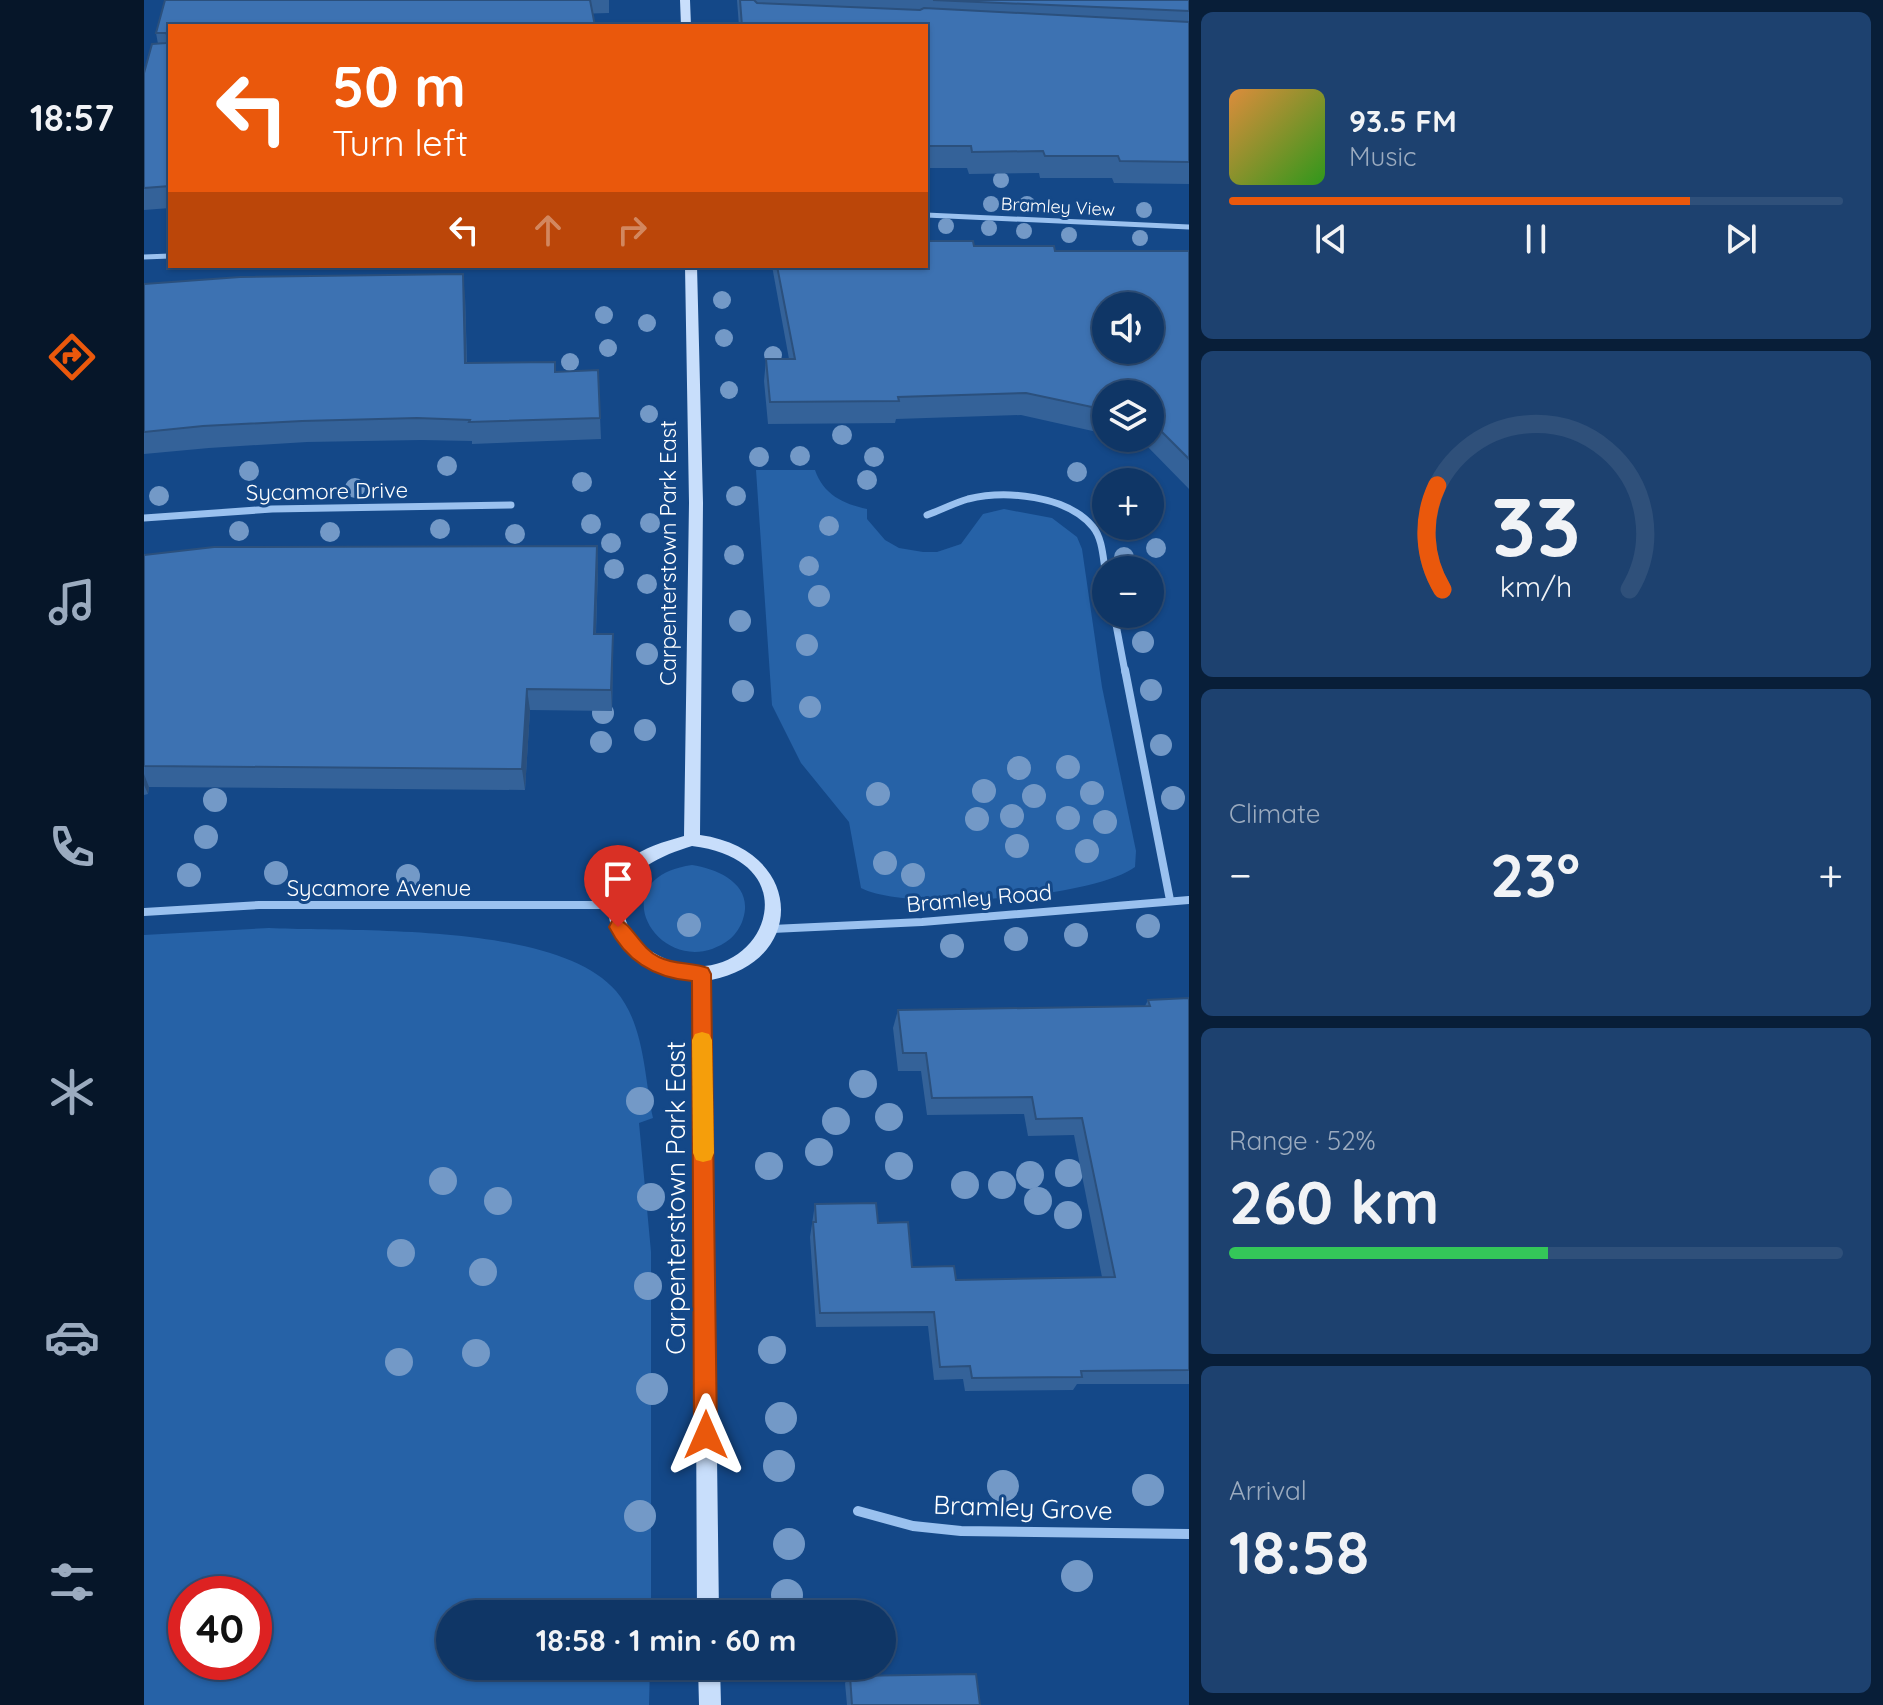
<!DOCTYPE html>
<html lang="en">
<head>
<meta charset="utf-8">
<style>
	body { margin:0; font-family:Quicksand,sans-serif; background:#1d416f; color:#f1f3f6; height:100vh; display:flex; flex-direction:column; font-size:30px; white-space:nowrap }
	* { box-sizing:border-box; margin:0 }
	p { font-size:26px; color:#9babbf }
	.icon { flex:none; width:44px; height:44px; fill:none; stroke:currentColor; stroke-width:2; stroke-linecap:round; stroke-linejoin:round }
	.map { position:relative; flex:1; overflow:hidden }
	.drawer { display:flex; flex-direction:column; gap:12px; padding:12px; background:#081e38; width:694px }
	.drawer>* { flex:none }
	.guide { position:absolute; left:24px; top:24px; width:760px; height:244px; border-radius:0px; box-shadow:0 2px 6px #0004,0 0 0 2px #2f507a; background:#ea580c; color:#fff; overflow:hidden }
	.buttons { position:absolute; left:948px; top:292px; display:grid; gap:16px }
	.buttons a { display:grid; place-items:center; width:72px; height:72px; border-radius:50%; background:#0f3666; box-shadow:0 2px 6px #0004,0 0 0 2px #2f507a; font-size:40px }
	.speed { position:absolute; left:24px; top:1576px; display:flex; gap:16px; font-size:40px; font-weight:700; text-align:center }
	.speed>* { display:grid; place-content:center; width:104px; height:104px; border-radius:50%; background:#0f3666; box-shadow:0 2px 6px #0004,0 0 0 2px #2f507a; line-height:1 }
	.speed .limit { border:12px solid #d22; background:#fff; color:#111 }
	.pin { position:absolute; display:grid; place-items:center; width:68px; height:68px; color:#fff; margin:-82px -34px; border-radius:50% 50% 50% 0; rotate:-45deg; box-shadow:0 0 8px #0007 }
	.pin .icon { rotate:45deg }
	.me { position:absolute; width:88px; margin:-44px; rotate:0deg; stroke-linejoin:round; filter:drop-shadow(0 0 6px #0008) }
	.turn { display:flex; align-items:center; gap:28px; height:168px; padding:0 32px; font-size:36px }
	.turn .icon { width:104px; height:104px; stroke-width:2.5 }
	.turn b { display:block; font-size:56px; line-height:68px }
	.lanes { display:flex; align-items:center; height:76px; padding:0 32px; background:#0003; justify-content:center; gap:40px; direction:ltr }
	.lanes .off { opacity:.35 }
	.big { font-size:60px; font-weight:700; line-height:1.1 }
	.drawer .tile { flex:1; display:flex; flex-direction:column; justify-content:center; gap:12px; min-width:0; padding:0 28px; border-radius:12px; background:#1d416f }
	.drawer .dial { align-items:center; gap:0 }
	.dial svg { height:208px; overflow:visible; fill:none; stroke:#2f507a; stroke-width:7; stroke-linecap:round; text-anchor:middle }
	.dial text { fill:#f1f3f6; stroke:none }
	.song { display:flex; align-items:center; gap:24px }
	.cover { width:96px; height:96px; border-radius:12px; background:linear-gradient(135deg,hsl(30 70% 55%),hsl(110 70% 35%)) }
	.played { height:8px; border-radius:4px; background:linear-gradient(90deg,#ea580c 75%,#2f507a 75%) }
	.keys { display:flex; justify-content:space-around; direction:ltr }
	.heat { display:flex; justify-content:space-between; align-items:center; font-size:44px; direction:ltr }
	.charge { height:12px; border-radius:6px; background:linear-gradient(90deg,#34c759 52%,#2f507a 0) }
	.trip { position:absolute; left:292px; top:1600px; width:460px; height:80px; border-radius:40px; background:#0f3666; box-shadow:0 2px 6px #0004,0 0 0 2px #2f507a; font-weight:700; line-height:80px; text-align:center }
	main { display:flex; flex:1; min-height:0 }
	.menu { display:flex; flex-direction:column; width:144px; justify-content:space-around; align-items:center; background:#061629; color:#9babbf }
	.menu .icon { width:56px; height:56px }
	.menu .on { color:#ea580c }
	.menu b { font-size:36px; color:#f1f3f6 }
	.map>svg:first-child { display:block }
	.green { fill:#2662a7; fill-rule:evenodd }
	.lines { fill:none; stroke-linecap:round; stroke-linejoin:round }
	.street-far3 { stroke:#9ac1ef; stroke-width:5 }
	.street-far2 { stroke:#9ac1ef; stroke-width:7 }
	.street-far1 { stroke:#9ac1ef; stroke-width:8 }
	.street { stroke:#9ac1ef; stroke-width:10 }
	.secondary { fill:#c8defb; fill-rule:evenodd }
	.tree { fill:#7399c7 }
	.wall { fill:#346299 }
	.shaded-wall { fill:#2b507d }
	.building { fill:#3d72b2; stroke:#2b507d; stroke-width:2; fill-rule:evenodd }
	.route { fill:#ea580c; stroke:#983908; stroke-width:2 }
	.slow { fill:#f59e0b }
	.labels { text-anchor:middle; stroke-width:6; stroke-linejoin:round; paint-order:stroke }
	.far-street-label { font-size:18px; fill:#fff; stroke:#144888 }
	.street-label { font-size:22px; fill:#fff; stroke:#144888 }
	.near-street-label { font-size:26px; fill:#fff; stroke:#144888 }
</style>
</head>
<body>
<main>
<nav class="menu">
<b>18:57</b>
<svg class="icon on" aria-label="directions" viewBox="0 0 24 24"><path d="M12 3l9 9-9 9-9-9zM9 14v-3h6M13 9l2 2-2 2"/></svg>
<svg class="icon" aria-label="music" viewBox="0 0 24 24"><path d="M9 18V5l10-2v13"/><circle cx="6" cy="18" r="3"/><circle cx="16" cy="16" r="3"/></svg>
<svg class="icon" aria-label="phone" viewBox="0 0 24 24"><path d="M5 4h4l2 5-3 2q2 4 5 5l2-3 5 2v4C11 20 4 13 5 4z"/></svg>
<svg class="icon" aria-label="climate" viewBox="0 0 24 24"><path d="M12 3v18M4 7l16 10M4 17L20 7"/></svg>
<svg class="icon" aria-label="car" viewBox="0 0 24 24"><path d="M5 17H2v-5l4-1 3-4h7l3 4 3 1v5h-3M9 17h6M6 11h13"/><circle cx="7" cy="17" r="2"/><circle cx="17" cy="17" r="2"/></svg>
<svg class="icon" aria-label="filters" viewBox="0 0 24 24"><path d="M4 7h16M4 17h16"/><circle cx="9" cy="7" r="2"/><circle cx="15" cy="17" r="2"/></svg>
</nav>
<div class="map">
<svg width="1045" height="1705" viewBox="0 0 1045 1705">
	<rect width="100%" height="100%" fill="#144888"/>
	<path class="green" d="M612 470H671C679 494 699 504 723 509V519L741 540 755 548 779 552H793L817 544 839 514 860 509 908 518 933 537 938 549 958 687 992 851 991 867C950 898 763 912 717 888L705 822 657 763 628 705Z
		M548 865C575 869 610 885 599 919 597 926 592 934 586 939 521 989 450 879 548 865Z
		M125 928C211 932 413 922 472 991 501 1025 500 1077 509 1118L495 1123 507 1252V1614H306V1666H506L505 1705H0V935ZM42 1594H110V1662H42Z"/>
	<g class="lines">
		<path class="street-far3" d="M782 215 1045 227
			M0 257 26 256"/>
		<path class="street-far2" d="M783 515C797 510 810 503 824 499 861 490 923 495 949 527 959 539 959 560 962 575
			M0 518 128 509 367 505
			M970 614 981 672"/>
		<path class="street-far1" d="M981 670 1026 900
			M0 912 115 905H471
			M628 929 778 922 1045 900"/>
		<path class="street" d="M714 1511 769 1526 817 1531 1045 1534"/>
		<path class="secondary" d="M536 0H546L547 26H537Z
			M541 266H553L559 503 556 835C659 849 665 961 567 980L575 1614H553L550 980C528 975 504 971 486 956 458 931 457 887 484 861 499 847 520 842 540 836L545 503ZM548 846C687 863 602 1020 501 947 491 940 484 929 481 917 470 874 516 856 548 846Z
			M554 1666H576L577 1705H555Z"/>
	</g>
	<g class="tree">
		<circle cx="857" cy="180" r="8"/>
		<circle cx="847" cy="204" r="8"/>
		<circle cx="883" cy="204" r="8"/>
		<circle cx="1000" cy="210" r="8"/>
		<circle cx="802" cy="226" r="8"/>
		<circle cx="845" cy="228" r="8"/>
		<circle cx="880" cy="231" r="8"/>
		<circle cx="925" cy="235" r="8"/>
		<circle cx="996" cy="238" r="8"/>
		<circle cx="578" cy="300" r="9"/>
		<circle cx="460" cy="315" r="9"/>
		<circle cx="503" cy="323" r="9"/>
		<circle cx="580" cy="338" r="9"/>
		<circle cx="464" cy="348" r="9"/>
		<circle cx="629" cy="355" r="9"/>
		<circle cx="426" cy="362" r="9"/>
		<circle cx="585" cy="390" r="9"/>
		<circle cx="505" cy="414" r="9"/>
		<circle cx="698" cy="435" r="10"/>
		<circle cx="656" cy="456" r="10"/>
		<circle cx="615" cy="457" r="10"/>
		<circle cx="730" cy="457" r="10"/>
		<circle cx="303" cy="466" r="10"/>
		<circle cx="105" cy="471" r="10"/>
		<circle cx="933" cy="472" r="10"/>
		<circle cx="723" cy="480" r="10"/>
		<circle cx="438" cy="482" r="10"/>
		<circle cx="211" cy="488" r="10"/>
		<circle cx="15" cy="496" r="10"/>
		<circle cx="592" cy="496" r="10"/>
		<circle cx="506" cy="523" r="10"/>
		<circle cx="447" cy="524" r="10"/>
		<circle cx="685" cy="526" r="10"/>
		<circle cx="296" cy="529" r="10"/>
		<circle cx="95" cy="531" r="10"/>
		<circle cx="186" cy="532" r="10"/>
		<circle cx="371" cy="534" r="10"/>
		<circle cx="467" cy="543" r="10"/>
		<circle cx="1012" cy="548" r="10"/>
		<circle cx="590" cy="555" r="10"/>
		<circle cx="980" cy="557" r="10"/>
		<circle cx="665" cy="566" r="10"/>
		<circle cx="470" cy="569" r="10"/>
		<circle cx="503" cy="584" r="10"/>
		<circle cx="675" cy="596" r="11"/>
		<circle cx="596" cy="621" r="11"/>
		<circle cx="999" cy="642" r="11"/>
		<circle cx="663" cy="645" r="11"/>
		<circle cx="503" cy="654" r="11"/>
		<circle cx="1007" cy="690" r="11"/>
		<circle cx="599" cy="691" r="11"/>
		<circle cx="666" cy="707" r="11"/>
		<circle cx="459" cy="713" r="11"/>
		<circle cx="501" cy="730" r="11"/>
		<circle cx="457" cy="742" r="11"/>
		<circle cx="1017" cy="745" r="11"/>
		<circle cx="924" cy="767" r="12"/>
		<circle cx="875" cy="768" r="12"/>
		<circle cx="840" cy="791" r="12"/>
		<circle cx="948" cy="793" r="12"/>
		<circle cx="734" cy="794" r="12"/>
		<circle cx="890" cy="796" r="12"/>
		<circle cx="1029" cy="798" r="12"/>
		<circle cx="71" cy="800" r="12"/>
		<circle cx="868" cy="816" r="12"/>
		<circle cx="924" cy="818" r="12"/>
		<circle cx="833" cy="819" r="12"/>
		<circle cx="961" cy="822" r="12"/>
		<circle cx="62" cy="837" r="12"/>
		<circle cx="873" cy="846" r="12"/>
		<circle cx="943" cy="851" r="12"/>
		<circle cx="741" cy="863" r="12"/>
		<circle cx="132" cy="873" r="12"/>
		<circle cx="45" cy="875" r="12"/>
		<circle cx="769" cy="875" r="12"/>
		<circle cx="264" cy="876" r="12"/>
		<circle cx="545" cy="925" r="12"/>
		<circle cx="1004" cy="926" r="12"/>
		<circle cx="932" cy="935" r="12"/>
		<circle cx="872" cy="939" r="12"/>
		<circle cx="808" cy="946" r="12"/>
		<circle cx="719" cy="1084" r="14"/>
		<circle cx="496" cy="1101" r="14"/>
		<circle cx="745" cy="1117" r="14"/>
		<circle cx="692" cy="1121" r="14"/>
		<circle cx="675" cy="1152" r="14"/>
		<circle cx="625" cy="1166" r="14"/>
		<circle cx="755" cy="1166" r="14"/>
		<circle cx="925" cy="1173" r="14"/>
		<circle cx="886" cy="1175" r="14"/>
		<circle cx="299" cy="1181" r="14"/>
		<circle cx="821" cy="1185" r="14"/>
		<circle cx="858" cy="1185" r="14"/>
		<circle cx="507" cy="1197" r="14"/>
		<circle cx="354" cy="1201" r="14"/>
		<circle cx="894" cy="1201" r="14"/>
		<circle cx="924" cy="1215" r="14"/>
		<circle cx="257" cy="1253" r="14"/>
		<circle cx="339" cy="1272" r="14"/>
		<circle cx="504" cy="1286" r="14"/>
		<circle cx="628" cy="1350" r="14"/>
		<circle cx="332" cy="1353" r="14"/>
		<circle cx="255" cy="1362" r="14"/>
		<circle cx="508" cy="1389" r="16"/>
		<circle cx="637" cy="1418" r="16"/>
		<circle cx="635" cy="1466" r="16"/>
		<circle cx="859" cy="1486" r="16"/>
		<circle cx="1004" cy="1490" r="16"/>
		<circle cx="496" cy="1516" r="16"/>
		<circle cx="645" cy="1544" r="16"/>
		<circle cx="933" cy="1576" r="16"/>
		<circle cx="643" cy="1595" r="16"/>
	</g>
	<path class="wall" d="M21 0H465V13L26 26V208L0 210V73L14 44 12 33Z
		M593 0H1045V184L970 183 968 178H896L895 173 825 174 823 168H782V26H595Z
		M830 246 911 251H1045V489L999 442 982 438H1006V394H962V434L877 415 752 419 751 423 624 424 620 381 622 359H645L628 266H782Z
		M0 284 321 296 323 362H411L412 372 454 370 457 439 328 444V441L277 440 163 442 65 448 0 454Z
		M453 546 454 568 452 634 469 655 468 711 386 710 381 790 5 787 4 794 0 795V555Z
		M1045 998V1384H933L929 1390 821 1391 819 1379 790 1380 784 1326 672 1327 666 1237 671 1204 734 1223 768 1267 812 1280 958 1277 930 1135 884 1136 880 1114 783 1115 777 1071H754L749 1028 754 1010 1001 1006 1004 1000Z
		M706 1676 836 1705H703L701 1683Z"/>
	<path class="shaded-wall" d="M319 274 321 296 323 384 321 363Z
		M453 546 454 568 451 655 450 634Z
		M469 634V655L468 711 467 690Z
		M383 689 386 710 381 790 378 769Z
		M0 774 5 787 4 794 0 785Z"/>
	<path class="building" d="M21 0H446L451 26H26V186L0 188V73L8 44 22 43 26 40 22 33H12Z
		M596 0H610L613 3 776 10 780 8 1045 22V162L976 161 974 156H901L899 151 828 152 827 146H782V26H598Z
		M789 0H1045V11Z
		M782 241H829L830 246H910L911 251H1045V459L1006 420V394H962V410L882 393 754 397 755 401 626 402 622 359H651L633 266H782ZM962 306H1006V350H962Z
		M319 274 321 363 411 362V372L454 370 456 418 325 422 326 420 273 418 158 421 59 426 0 432V284L96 277Z
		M453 546 450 634H469L467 690 383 689 378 769 0 766V555L70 547Z
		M1045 998V1370L937 1371 938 1377 828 1378 826 1366 796 1367 790 1312 676 1313 669 1222H672L671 1204 732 1203 734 1223 764 1222 768 1267 810 1266 812 1280 971 1277 938 1118 892 1119 888 1097 788 1098 782 1053H759L754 1010 1006 1006 1004 1000Z
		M832 1674 836 1705H708L706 1676Z"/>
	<path class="route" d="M474 919C488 924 497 949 515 957 531 965 548 962 564 968L567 974 573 1435 570 1443 562 1446 553 1443 550 1435 548 981C510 978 482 961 465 927L468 921Z"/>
	<path class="slow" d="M558 1032 565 1034 568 1040 570 1153 567 1160 559 1162 552 1160 549 1153 548 1040 551 1034Z"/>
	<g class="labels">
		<g class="far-street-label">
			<text transform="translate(914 207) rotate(3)" y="6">Bramley View</text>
		</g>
		<g class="street-label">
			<text transform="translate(183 491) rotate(-1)" y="8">Sycamore Drive</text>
			<text transform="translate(524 553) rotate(-90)" y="8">Carpenterstown Park East</text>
			<text x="235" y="896">Sycamore Avenue</text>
			<text transform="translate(835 898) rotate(-5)" y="8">Bramley Road</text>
		</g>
		<g class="near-street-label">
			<text transform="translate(532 1198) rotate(-90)" y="9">Carpenterstown Park East</text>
			<text transform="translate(879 1508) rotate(2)" y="9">Bramley Grove</text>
		</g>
	</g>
</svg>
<div class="buttons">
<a><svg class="icon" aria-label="sound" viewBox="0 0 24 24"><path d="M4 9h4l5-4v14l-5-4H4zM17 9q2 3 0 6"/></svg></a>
<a><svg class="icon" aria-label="layers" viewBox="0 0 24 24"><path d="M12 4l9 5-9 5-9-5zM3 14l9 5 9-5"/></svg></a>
<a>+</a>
<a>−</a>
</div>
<div class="speed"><div class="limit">40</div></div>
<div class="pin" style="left:474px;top:927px;background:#d93025"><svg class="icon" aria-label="arrive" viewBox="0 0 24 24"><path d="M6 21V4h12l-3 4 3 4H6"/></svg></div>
<svg class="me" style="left:562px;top:1435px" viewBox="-20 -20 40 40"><path d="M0-17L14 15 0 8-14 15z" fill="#ea580c" stroke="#fff" stroke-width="4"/></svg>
<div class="trip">18:58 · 1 min · 60 m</div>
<div class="guide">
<div class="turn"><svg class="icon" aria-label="left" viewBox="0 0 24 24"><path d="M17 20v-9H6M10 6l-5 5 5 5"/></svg><div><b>50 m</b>Turn left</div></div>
<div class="lanes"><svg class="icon" aria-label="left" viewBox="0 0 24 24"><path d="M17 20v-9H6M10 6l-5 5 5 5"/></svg><svg class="icon off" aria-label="ahead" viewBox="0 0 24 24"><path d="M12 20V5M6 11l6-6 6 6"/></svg><svg class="icon off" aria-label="right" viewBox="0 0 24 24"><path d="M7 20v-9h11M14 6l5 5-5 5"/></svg></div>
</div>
</div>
<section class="drawer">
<div class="tile">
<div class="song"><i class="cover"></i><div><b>93.5 FM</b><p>Music</p></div></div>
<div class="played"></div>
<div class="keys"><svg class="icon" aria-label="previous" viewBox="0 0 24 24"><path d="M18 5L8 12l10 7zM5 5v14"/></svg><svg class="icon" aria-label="pause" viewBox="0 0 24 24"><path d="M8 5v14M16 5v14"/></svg><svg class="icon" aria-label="next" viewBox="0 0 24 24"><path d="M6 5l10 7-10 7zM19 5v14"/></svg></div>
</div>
<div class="tile dial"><svg viewBox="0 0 100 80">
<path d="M14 69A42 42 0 1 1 86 69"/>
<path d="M14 69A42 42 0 0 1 12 29" stroke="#ea580c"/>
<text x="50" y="56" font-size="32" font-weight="700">33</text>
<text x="50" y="72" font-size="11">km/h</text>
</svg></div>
<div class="tile"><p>Climate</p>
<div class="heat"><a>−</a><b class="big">23°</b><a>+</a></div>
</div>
<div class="tile"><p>Range · 52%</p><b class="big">260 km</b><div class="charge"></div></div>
<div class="tile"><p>Arrival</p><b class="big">18:58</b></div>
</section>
</main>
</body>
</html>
